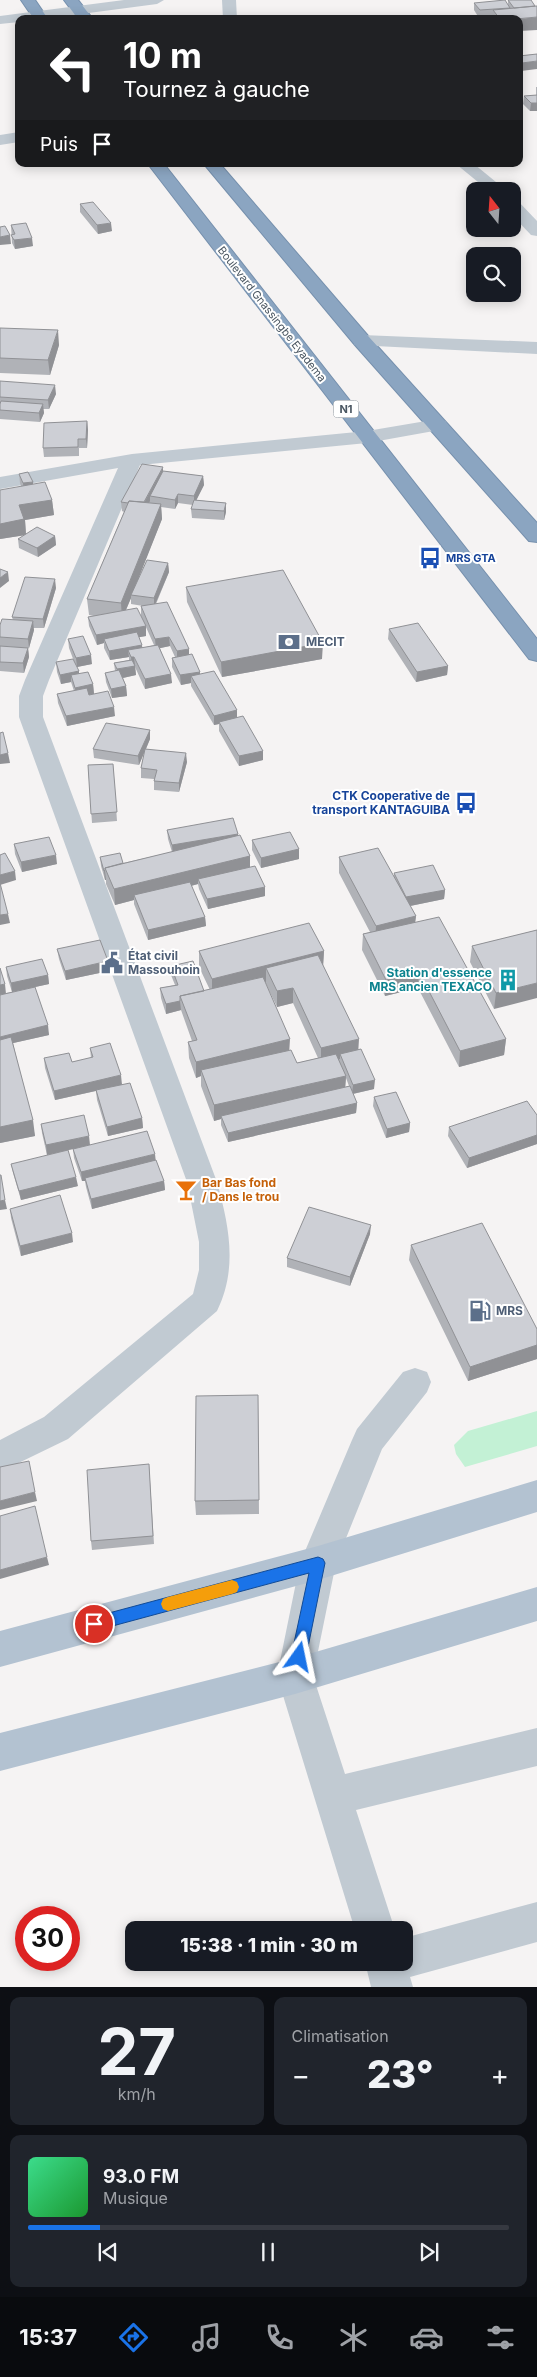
<!DOCTYPE html>
<html lang="fr">
<head>
<meta charset="utf-8">
<style>
	body { margin:0; font-family:Inter,sans-serif; background:#20242c; color:#f1f3f6; height:100vh; display:flex; flex-direction:column; font-size:19px; white-space:nowrap }
	* { box-sizing:border-box; margin:0 }
	p { font-size:16px; color:#9ea1a6 }
	.icon { flex:none; width:28px; height:28px; fill:none; stroke:currentColor; stroke-width:2; stroke-linecap:round; stroke-linejoin:round }
	.map { position:relative; height:1987px; overflow:hidden }
	.sheet { display:flex; flex-direction:column; gap:10px; padding:10px; background:#0d0f14; flex:1 }
	.sheet>* { flex:none }
	.banner { position:absolute; left:15px; top:15px; width:508px; height:152px; border-radius:10px; box-shadow:0 2px 12px #0003; background:#202124; color:#fff; overflow:hidden }
	.needle { width:32px; rotate:343deg }
	.tools { position:absolute; left:466px; top:182px; display:grid; gap:10px }
	.tools a { display:grid; place-items:center; width:55px; height:55px; border-radius:10px; background:#171b24; box-shadow:0 2px 12px #0003; font-size:25px }
	.speed { position:absolute; left:15px; top:1906px; display:flex; gap:10px; font-size:25px; font-weight:700; text-align:center }
	.speed>* { display:grid; place-content:center; width:65px; height:65px; border-radius:50%; background:#171b24; box-shadow:0 2px 12px #0003; line-height:1 }
	.speed .limit { border:8px solid #d22; background:#fff; color:#111 }
	.pin { position:absolute; display:grid; place-items:center; width:42px; height:42px; color:#fff; margin:-21px; border:2px solid #fff; border-radius:50%; box-shadow:0 1px 5px #0007 }
	.me { position:absolute; width:55px; margin:-28px; rotate:12deg; stroke-linejoin:round; filter:drop-shadow(0 0 4px #0008) }
	.turn { display:flex; align-items:center; gap:18px; height:105px; padding:0 25px; font-size:22px }
	.turn .icon { width:65px; height:65px; stroke-width:2.5 }
	.turn b { display:block; font-size:35px; line-height:42px }
	.then { display:flex; align-items:center; height:48px; padding:0 25px; background:#0003; gap:10px; font-size:19px }
	.big { font-size:38px; font-weight:800; line-height:1.1 }
	.sheet .tile { flex:1; display:flex; flex-direction:column; justify-content:center; gap:8px; min-width:0; padding:0 18px; border-radius:10px; background:#20242c }
	.sheet .dial { align-items:center; gap:0 }
	.dial b { font-size:65px; line-height:1 }
	.song { display:flex; align-items:center; gap:15px }
	.cover { width:60px; height:60px; border-radius:8px; background:linear-gradient(135deg,hsl(150 70% 55%),hsl(130 70% 35%)) }
	.played { height:5px; border-radius:2px; background:linear-gradient(90deg,#1a73e8 15%,#363941 15%) }
	.keys { display:flex; justify-content:space-around; direction:ltr }
	.heat { display:flex; justify-content:space-between; align-items:center; font-size:28px; direction:ltr }
	.sheet .tiles { flex:1; display:grid; gap:10px; grid-template-columns:1fr 1fr }
	.tile:last-child { grid-column:span 2 }
	.trip { position:absolute; left:125px; top:1921px; width:288px; height:50px; border-radius:10px; background:#171b24; box-shadow:0 2px 12px #0003; font-weight:800; line-height:50px; text-align:center }
	.tabs { display:flex; height:80px; justify-content:space-around; align-items:center; background:#090b0e; color:#9ea1a6 }
	.tabs .icon { width:35px; height:35px }
	.tabs .selected { color:#1a73e8 }
	.tabs b { font-size:22px; color:#f1f3f6 }
	.map>svg:first-child { display:block }
	.green { fill:#c3f1d5 }
	.lines { fill:none; stroke-linecap:round; stroke-linejoin:round }
	.highway-casing { stroke:#7690ad; stroke-width:2 }
	.minor { fill:#c1cad2; fill-rule:evenodd }
	.major { fill:#b3c2d1; fill-rule:evenodd }
	.highway { fill:#8ba5c1; fill-rule:evenodd }
	.wall { fill:#b0b2b7; fill-rule:evenodd }
	.shaded-wall { fill:#909195 }
	.building { fill:#cdcfd5; stroke:#909195 }
	.route { fill:#1a73e8; stroke:#114b97 }
	.slow { fill:#f59e0b }
	.labels { text-anchor:middle; stroke-width:4; stroke-linejoin:round; paint-order:stroke }
	.far-street-label { font-size:11px; fill:#4a5661; stroke:#fff }
	.shield { fill:#fff; stroke:#808990; stroke-width:1 }
	.shield-label { font-size:11px; font-weight:bold; fill:#4a5661 }
	.far-transit-label { font-size:11px; font-weight:bold; fill:#164399; stroke:#fff; text-anchor:start }
	.service-label { font-size:12px; font-weight:bold; fill:#4e5e75; stroke:#fff; text-anchor:start }
	.transit-label { font-size:12px; font-weight:bold; fill:#164399; stroke:#fff; text-anchor:end }
	.culture-label { font-size:12px; font-weight:bold; fill:#0d838f; stroke:#fff; text-anchor:end }
	.food-label { font-size:12px; font-weight:bold; fill:#c56008; stroke:#fff; text-anchor:start }
</style>
</head>
<body>
<div class="map">
<svg width="537" height="1987" viewBox="0 0 537 1987">
	<rect width="100%" height="100%" fill="#f5f3f3"/>
	<path class="green" d="M537 1411V1446L465 1467 456 1454 454 1445 468 1431Z"/>
	<g class="lines">
		<g class="highway-casing">
			<path id="highway" d="M21 0H35L48 19H34Z
				M64 0H78L93 19H78Z
				M148 164H164L537 639V661L529 659Z
				M204 164H220L369 337 537 523V542L529 541 355 345Z"/>
		</g>
		<path class="minor" d="M124 0H164L157 4 43 19H19V22L0 24V16Z
			M222 0H236L237 19H223Z
			M19 132V142L0 145V135Z
			M456 164H474L507 191H489Z
			M512 200 518 201 537 221V236L531 235 512 215Z
			M362 335 537 342V354L355 345 353 341 355 337Z
			M438 419 445 421 448 425 445 429 367 443 140 465 49 680 43 696V717L217 1182C229 1226 238 1268 217 1311L68 1439 0 1472V1440L44 1417 193 1294 199 1270V1242L187 1182 19 717V696L25 680 118 468 0 489V477L132 454 367 431Z
			M415 1368 427 1372 431 1382 427 1392 382 1449 336 1563 313 1676 345 1774 537 1728V1766L356 1810 395 1930H355L277 1676 300 1563 352 1440 357 1429 403 1372Z
			M537 1902V1942L410 1977 413 1987H371L365 1962H404V1938Z"/>
		<path class="major" d="M537 1480V1512L318 1580 0 1667V1631L318 1546Z
			M537 1587V1621L295 1694 0 1771V1733L295 1658Z"/>
		<use href="#highway" class="highway"/>
	</g>
	<path class="wall" d="M508 0H531L519 19H492V17L479 18 474 10V3L508 4Z
		M537 54 521 71 519 69V56Z
		M536 87H537V111H530L523 104 524 96 536 95Z
		M80 204 112 231 98 234 80 212Z
		M11 225 33 246 15 249 12 243Z
		M0 328 59 345 50 375 0 373Z
		M0 381 56 394 49 409H43L44 413 40 422 0 419Z
		M87 421 88 430 87 448H79V456L44 457 43 448Z
		M163 472 203 476 204 485 196 500 226 503V512L224 520 192 518 191 509 193 505 178 503 175 509 161 507 162 519 138 578 168 563 169 572 156 604 200 672V674L237 710V717L263 751V760L239 766 219 731V724L214 725 191 686V683L181 685 172 667V658L175 657 170 646 160 648 172 683 145 689 135 667 136 675 123 678 126 686 127 696 112 698 106 682 105 673 115 671 114 663 129 660V657L110 660 104 648V643L97 645 89 626 88 617 94 616 89 615 87 599 124 512 122 511 121 502ZM131 598V604L143 606H141V616L154 645 142 648 139 637 146 636V626L126 610Z
		M19 474 52 500 54 515 25 520 26 534 55 536 56 545 38 557 19 548 18 539 25 535 0 539 21 486 20 483Z
		M186 587 322 659 222 677 187 602Z
		M56 588 44 628H33L34 630 29 648H28L29 657 24 673 0 671V625L13 620 12 617Z
		M389 629 448 666 447 675 416 682 388 639Z
		M68 639 92 664 77 667 79 674 93 684 94 694 115 716 67 726 58 703 57 694 74 691 71 682 61 684 57 672 56 662 75 664 69 648Z
		M150 730V739L146 749 187 762 179 792 154 790V779L141 778V768L145 750 139 765 94 758 93 749Z
		M113 764 117 821 92 823 88 765Z
		M167 830 238 834V836L250 856V868L265 896 208 909 199 889 198 884 191 886 205 917 206 926 148 940 134 904V900L115 905 106 884V880H105L101 866 100 857 123 863 172 852 168 839Z
		M252 840 299 849V859L261 868 252 850Z
		M14 844 57 864 22 872 15 854Z
		M339 857 394 876V873L445 890 444 899 410 906 416 916 415 922 506 1039 504 1055 459 1067 418 988 385 996 362 950 363 934 370 932 339 873Z
		M537 930 494 1009 470 962 472 946Z
		M57 949 109 971 66 980 59 959Z
		M199 951H324L323 966 374 1089 353 1094 357 1103 356 1113 228 1142 221 1125V1119L214 1121 201 1086V1076L196 1078 189 1058 188 1042 192 1041 181 1010 166 1014 161 998 160 988 175 985 171 975V966L204 991 210 990 199 967ZM265 982H266V984L277 1007 293 1003 318 1058 297 1063 289 1050ZM346 1078 349 1086 345 1087Z
		M6 967 48 975 49 984 35 987 49 1035 13 1043 35 1136 0 1143 6 993 12 992 7 976Z
		M90 1048 122 1084 142 1118 143 1128 108 1136 97 1100 96 1091 55 1100 45 1068 44 1058 72 1062 91 1058Z
		M374 1097 410 1123 409 1132 386 1138 373 1106Z
		M537 1115V1144L467 1168 448 1136 449 1127Z
		M41 1124 90 1145 155 1160 164 1181 165 1190 92 1209 86 1187 85 1181H82L74 1158 73 1149 47 1155 42 1133Z
		M11 1164 78 1186 21 1200 13 1173Z
		M10 1209 73 1242 21 1256 11 1218Z
		M370 1234 350 1286 287 1267V1258Z
		M411 1245 537 1329V1359L468 1381 409 1260Z
		M258 1395 259 1514 196 1515 195 1501Z
		M149 1464 154 1544 92 1550 91 1541Z"/>
	<path class="shaded-wall" d="M537 17V30L519 31V19Z
		M537 61V69L521 71 522 63Z
		M531 103H537V111H530Z
		M111 223 112 231 98 234 97 225Z
		M10 235 11 244 0 245V237Z
		M32 238 33 246 15 249 14 240Z
		M58 330 59 345 50 375 48 360Z
		M55 385 56 394 49 409 48 400Z
		M43 404 44 413 40 422 39 413Z
		M87 421 88 430 87 448 86 439Z
		M163 467V476L150 496V501L143 514V505Z
		M203 476 204 485 194 505V496Z
		M33 482 34 491 24 492 23 483Z
		M178 494V503L175 509V500Z
		M52 500 54 515 25 520 26 535 0 539V524L19 505Z
		M226 503V512L224 520V511Z
		M161 504 162 519 132 595H131V598L122 619 121 603Z
		M55 536 56 545 38 557 37 548Z
		M168 563 169 572 154 607V598Z
		M8 572 9 581 0 588V578Z
		M55 579 56 588 44 628 43 619Z
		M33 621 34 630 29 648 28 639Z
		M146 626V636L106 643 104 639V643L97 645 96 635Z
		M169 637 170 646 156 649 155 639Z
		M323 643 322 659 222 677 221 662Z
		M142 645 143 654 128 650 129 657 110 660 109 651Z
		M28 648 29 657 24 673 23 663Z
		M189 649V658L177 660V651Z
		M91 655 92 664 77 667 76 658Z
		M131 657H134L136 675 118 679 117 669 132 667Z
		M448 666 447 675 416 682 417 672Z
		M79 671V681L71 675V682L61 684 60 675Z
		M200 672V681L191 676V683L181 685 180 675Z
		M171 674 172 683 145 689V679Z
		M93 684 94 694 76 697 75 688Z
		M126 686 127 696 112 698 111 689Z
		M114 707 115 716 67 726 66 716Z
		M237 710V720L219 722V724L214 725V716Z
		M150 730V739L139 765 138 756Z
		M263 751V760L239 766V756Z
		M8 753 10 763 0 764V755Z
		M186 753 187 762 179 792V783Z
		M238 834V843L173 855 172 845Z
		M299 849V859L261 868V858Z
		M56 855 57 864 22 872 21 862Z
		M250 856V872L198 879V884L136 900 134 895V900L115 905 114 889Z
		M105 870 106 880H105L104 871Z
		M15 871 16 880 0 885V875Z
		M265 887V896L208 909 207 899Z
		M445 890 444 899 405 907 406 897Z
		M8 914 10 923 0 925V915Z
		M416 916 414 932 375 942 376 926Z
		M205 917 206 926 148 940V930Z
		M324 951 323 967 266 968V982L212 995V979Z
		M108 961 109 971 66 980 65 971Z
		M419 972 418 988 385 996 386 980Z
		M48 975 49 984 12 992 11 983Z
		M537 983V998L494 1009 496 993Z
		M5 984 6 994 0 995V985Z
		M293 988V1003L277 1007V991Z
		M180 1001 181 1010 166 1014V1004Z
		M48 1025 49 1035 0 1046V1037Z
		M290 1039 289 1055 201 1070V1076L196 1078V1062Z
		M359 1039 358 1055 340 1054V1059L321 1064V1048Z
		M506 1039 504 1055 459 1067 460 1051Z
		M121 1075 122 1085 55 1100 54 1091Z
		M346 1076 345 1091 221 1116V1119L214 1121V1105Z
		M375 1080 374 1089 352 1094 353 1085Z
		M357 1103 356 1113 228 1142V1133Z
		M142 1118 143 1128 108 1136 107 1127Z
		M33 1120 35 1136 0 1143V1127Z
		M410 1123 409 1132 386 1138 387 1129Z
		M537 1135V1144L467 1168 469 1158Z
		M89 1136 90 1145 47 1155 46 1145Z
		M155 1154 156 1163 85 1178V1181H82L81 1172Z
		M76 1177 78 1186 21 1200 19 1191Z
		M164 1181 165 1190 92 1209 91 1199Z
		M5 1200 7 1209 0 1210V1201Z
		M371 1225 370 1234 350 1286V1277Z
		M72 1233 73 1242 21 1256 20 1246Z
		M537 1345V1359L468 1381 470 1367Z
		M35 1492 37 1501 0 1510V1501Z
		M47 1557 49 1565 0 1579V1570Z"/>
	<path class="building" d="M505 0 510 8 480 10 474 3Z
		M508 0H531L535 6 514 8Z
		M537 6V17L516 19H500L493 10Z
		M537 54V61L522 63 519 60V56Z
		M537 95V103H531L524 96Z
		M93 202 111 223 97 225 80 204Z
		M26 223 32 238 14 240 11 235 15 234 11 225Z
		M5 226 10 235 0 237V227Z
		M0 328 58 330 48 360 0 358Z
		M0 381 55 385 48 400 0 397Z
		M1 401 43 404 39 413 0 410V404Z
		M87 421 86 439H78V447L43 448 44 423Z
		M142 464 163 467 144 502 129 501 128 503 121 502Z
		M163 471 203 476 194 496 178 494 175 500 150 496Z
		M28 472 33 482 23 483 19 474Z
		M45 482 52 500 19 505 24 519 0 524V490Z
		M194 500 226 503 224 511 191 509Z
		M129 501 161 504 121 603 87 599Z
		M37 527 55 536 37 548 18 539Z
		M147 560 168 563 154 598 131 595Z
		M0 569 8 572 0 578Z
		M283 570 323 643 221 662 186 587Z
		M25 577 55 579 43 619 12 617Z
		M167 602 189 649 177 651 169 637 155 639 141 606Z
		M137 608 146 626 96 635 88 617Z
		M2 619 33 621 28 639 0 637V625Z
		M418 623 448 666 417 672 389 629Z
		M137 632 142 645 109 651 104 639Z
		M83 636 91 655 76 658 68 639Z
		M158 645 171 674 145 679 134 657H131L128 650Z
		M0 646 28 648 23 663 0 662Z
		M192 654 200 672 180 675 172 658Z
		M73 659 79 671 60 675 56 662Z
		M132 660 135 666 117 669 114 663Z
		M119 670 126 686 111 689 105 673Z
		M214 671 237 710 214 716 191 676Z
		M88 672 93 684 75 688 71 675Z
		M87 688 89 695 108 691 114 707 66 716 57 694Z
		M243 716 263 751 239 756 219 722Z
		M106 723 150 730 138 756 93 749Z
		M3 732 8 753 0 755V733Z
		M145 749 186 753 179 783 154 781 157 770 141 768Z
		M113 764 117 812 91 814 88 765Z
		M233 818 238 834 172 845 167 830Z
		M290 832 299 849 261 858 252 840Z
		M240 835 250 856 114 889 105 868Z
		M49 837 56 855 21 862 14 844Z
		M378 848 416 916 376 926 339 857Z
		M5 853 15 871 0 875V855Z
		M120 853 123 863 105 868V870L104 871 100 857Z
		M433 865 445 890 406 897 394 873Z
		M255 866 265 887 207 899 198 879Z
		M190 882 205 917 148 930 134 895Z
		M0 883 8 914 0 915Z
		M439 917 506 1039 460 1051 419 972 386 980 363 934Z
		M309 923 324 951 212 979 199 951Z
		M537 930V983L496 993 472 946Z
		M100 940 108 961 65 971 57 949Z
		M318 955 359 1039 321 1048 293 988 277 991 266 968Z
		M42 959 48 975 11 983 6 967Z
		M193 961 204 991 180 996V1001L166 1004 160 988 178 985 171 966Z
		M0 968 5 984 0 985Z
		M263 977 290 1039 196 1062 188 1042 197 1040 180 996Z
		M35 987 48 1025 0 1037V995Z
		M11 1037 33 1120 0 1127V1040Z
		M110 1043 121 1075 54 1091 44 1058 69 1053 72 1062 93 1057 90 1048Z
		M361 1049 375 1080 353 1085 340 1054Z
		M291 1050 297 1063 336 1054 346 1076 214 1105 201 1070Z
		M130 1083 142 1118 107 1127 96 1090Z
		M350 1086 357 1103 228 1133 221 1116Z
		M396 1092 410 1123 387 1129 374 1097Z
		M527 1101 537 1115V1135L469 1158 449 1127Z
		M84 1115 89 1136 46 1145 41 1124Z
		M147 1131 155 1154 81 1172 73 1149Z
		M68 1150 76 1177 19 1191 11 1164Z
		M156 1160 164 1181 91 1199 85 1178Z
		M0 1175H1L5 1200 0 1201Z
		M60 1195 72 1233 20 1246 10 1209Z
		M309 1207 371 1225 350 1277 287 1258Z
		M482 1223 537 1329V1345L470 1367 411 1245Z
		M258 1395 259 1500 195 1501 196 1396Z
		M29 1461 35 1492 0 1501V1467Z
		M149 1464 153 1536 91 1541 87 1470Z
		M35 1506 47 1557 0 1570V1516Z"/>
	<path class="route" d="M318 1557 323 1559 325 1563 306 1657 304 1662 299 1664 293 1662 291 1657 309 1573 94 1631 88 1629 86 1624 88 1619 94 1617Z"/>
	<path class="slow" d="M232 1580 237 1582 239 1587 237 1592 232 1594 168 1611 163 1609 161 1604 163 1599 168 1597Z"/>
	<defs>
		<g id="bus-bare" transform="scale(1.725)"><path d="M-5-6H5V4H4V6H2V4H-2V6H-4V4H-5ZM-3.5-4V0h7V-4ZM-3.5 1.2v1.5H-2V1.2ZM2 1.2v1.5H3.5V1.2Z" fill="#1a4fb4" stroke="#fff" stroke-width="2.5" paint-order="stroke"/></g>
		<g id="bank-bare" transform="scale(1.725)"><path d="M-6-4H6V4H-6ZM0-2.3a2.3 2.3 0 1 0 0 4.6a2.3 2.3 0 1 0 0-4.6Z" fill="#5c6f8a" stroke="#fff" stroke-width="2.5" paint-order="stroke"/></g>
		<g id="civic-bare" transform="scale(1.725)"><path d="M-.6-6.5H3V-4.5H.6V-3L4-1V1h2V6H-6V1h2V-1L-.6-3ZM-1.2 2.5V6h2.4V2.5Z" fill="#5c6f8a" stroke="#fff" stroke-width="2.5" paint-order="stroke"/></g>
		<g id="building-bare" transform="scale(1.725)"><path d="M-4-6H4V6H1V3H-1V6H-4ZM-2.5-4.3h1.7v1.8h-1.7ZM.8-4.3h1.7v1.8H.8ZM-2.5-1h1.7V.8h-1.7ZM.8-1h1.7V.8H.8Z" fill="#0f9aa8" stroke="#fff" stroke-width="2.5" paint-order="stroke"/></g>
		<g id="bar-bare" transform="scale(1.725)"><path d="M-6-5H6L.8 .8V4.5H3.5V6h-7V4.5H-.8V.8Z" fill="#e8710a" stroke="#fff" stroke-width="2.5" paint-order="stroke"/></g>
		<g id="fuel-bare" transform="scale(1.725)"><path d="M-5.5-6h7V0h2V4h1.3V-2.5L3-4.5l.8-.8L6-3V5H2.5V1h-1V6h-7ZM-4.2-4.7v3.2H.2V-4.7Z" fill="#5c6f8a" stroke="#fff" stroke-width="2.5" paint-order="stroke"/></g>
	</defs>
	<g fill-rule="evenodd">
		<use href="#bus-bare" x="430" y="558"/>
		<use href="#bank-bare" x="289" y="642"/>
		<use href="#bus-bare" x="466" y="803"/>
		<use href="#civic-bare" x="112" y="963"/>
		<use href="#building-bare" x="508" y="980"/>
		<use href="#bar-bare" x="186" y="1190"/>
		<use href="#fuel-bare" x="480" y="1311"/>
	</g>
	<g class="labels">
		<g class="far-street-label">
			<text transform="translate(272 314) rotate(52)" y="4">Boulevard Gnassingbe Eyadema</text>
		</g>
		<rect class="shield" x="333.5" y="400.5" width="25" height="17" rx="4"/>
		<g class="shield-label">
			<text x="346" y="413">N1</text>
		</g>
		<g class="far-transit-label">
			<text x="446" y="562">MRS GTA</text>
		</g>
		<g class="service-label">
			<text x="306" y="646">MECIT</text>
			<text x="128" y="960">État civil<tspan x="128" dy="14">Massouhoin</tspan></text>
			<text x="496" y="1315">MRS</text>
		</g>
		<g class="transit-label">
			<text x="450" y="800">CTK Cooperative de<tspan x="450" dy="14">transport KANTAGUIBA</tspan></text>
		</g>
		<g class="culture-label">
			<text x="492" y="977">Station d'essence<tspan x="492" dy="14">MRS ancien TEXACO</tspan></text>
		</g>
		<g class="food-label">
			<text x="202" y="1187">Bar Bas fond<tspan x="202" dy="14">/ Dans le trou</tspan></text>
		</g>
	</g>
</svg>
<div class="tools">
<a><svg class="needle" viewBox="-14 -14 28 28"><path d="M0-13l5 13h-10z" fill="#e53935"/><path d="M0 13l5-13h-10z" fill="#9ea1a6"/></svg></a>
<a><svg class="icon" aria-label="search" viewBox="0 0 24 24"><circle cx="10" cy="10" r="6"/><path d="M15 15l6 6"/></svg></a>
</div>
<div class="speed"><div class="limit">30</div></div>
<div class="pin" style="left:94px;top:1624px;background:#d93025"><svg class="icon" aria-label="arrive" viewBox="0 0 24 24"><path d="M6 21V4h12l-3 4 3 4H6"/></svg></div>
<svg class="me" style="left:299px;top:1657px" viewBox="-20 -20 40 40"><path d="M0-17L14 15 0 8-14 15z" fill="#1a73e8" stroke="#fff" stroke-width="4"/></svg>
<div class="trip">15:38 · 1 min · 30 m</div>
<div class="banner">
<div class="turn"><svg class="icon" aria-label="left" viewBox="0 0 24 24"><path d="M17 20v-9H6M10 6l-5 5 5 5"/></svg><div><b>10 m</b>Tournez à gauche</div></div>
<div class="then">Puis<svg class="icon" aria-label="arrive" viewBox="0 0 24 24"><path d="M6 21V4h12l-3 4 3 4H6"/></svg></div>
</div>
</div>
<section class="sheet">
<div class="tiles">
<div class="tile dial"><b>27</b><p>km/h</p></div>
<div class="tile"><p>Climatisation</p>
<div class="heat"><a>−</a><b class="big">23°</b><a>+</a></div>
</div>
<div class="tile">
<div class="song"><i class="cover"></i><div><b>93.0 FM</b><p>Musique</p></div></div>
<div class="played"></div>
<div class="keys"><svg class="icon" aria-label="previous" viewBox="0 0 24 24"><path d="M18 5L8 12l10 7zM5 5v14"/></svg><svg class="icon" aria-label="pause" viewBox="0 0 24 24"><path d="M8 5v14M16 5v14"/></svg><svg class="icon" aria-label="next" viewBox="0 0 24 24"><path d="M6 5l10 7-10 7zM19 5v14"/></svg></div>
</div>
</div>
</section>
<nav class="tabs">
<b>15:37</b>
<svg class="icon selected" aria-label="directions" viewBox="0 0 24 24"><path d="M12 3l9 9-9 9-9-9zM9 14v-3h6M13 9l2 2-2 2"/></svg>
<svg class="icon" aria-label="music" viewBox="0 0 24 24"><path d="M9 18V5l10-2v13"/><circle cx="6" cy="18" r="3"/><circle cx="16" cy="16" r="3"/></svg>
<svg class="icon" aria-label="phone" viewBox="0 0 24 24"><path d="M5 4h4l2 5-3 2q2 4 5 5l2-3 5 2v4C11 20 4 13 5 4z"/></svg>
<svg class="icon" aria-label="climate" viewBox="0 0 24 24"><path d="M12 3v18M4 7l16 10M4 17L20 7"/></svg>
<svg class="icon" aria-label="car" viewBox="0 0 24 24"><path d="M5 17H2v-5l4-1 3-4h7l3 4 3 1v5h-3M9 17h6M6 11h13"/><circle cx="7" cy="17" r="2"/><circle cx="17" cy="17" r="2"/></svg>
<svg class="icon" aria-label="filters" viewBox="0 0 24 24"><path d="M4 7h16M4 17h16"/><circle cx="9" cy="7" r="2"/><circle cx="15" cy="17" r="2"/></svg>
</nav>
</body>
</html>
